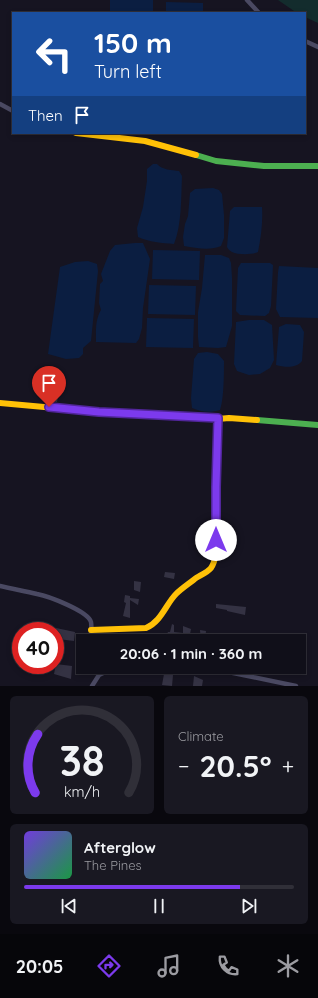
<!DOCTYPE html>
<html lang="en">
<head>
<meta charset="utf-8">
<style>
	body { margin:0; font-family:Quicksand,sans-serif; background:#191822; color:#f1f3f6; height:100vh; display:flex; flex-direction:column; font-size:15px; white-space:nowrap }
	* { box-sizing:border-box; margin:0 }
	p { font-size:13px; color:#9c9ca2 }
	.icon { flex:none; width:22px; height:22px; fill:none; stroke:currentColor; stroke-width:2; stroke-linecap:round; stroke-linejoin:round }
	.map { position:relative; height:686px; overflow:hidden }
	.sheet { display:flex; flex-direction:column; gap:10px; padding:10px; background:#09080e; flex:1 }
	.sheet>* { flex:none }
	.hud { position:absolute; left:12px; top:12px; width:294px; height:122px; border-radius:0px; box-shadow:0 2px 6px #0003,0 0 0 1px #302f38; background:#1a4fa0; color:#fff; overflow:hidden }
	.speed { position:absolute; left:12px; top:622px; display:flex; gap:8px; font-size:20px; font-weight:700; text-align:center }
	.speed>* { display:grid; place-content:center; width:52px; height:52px; border-radius:50%; background:#100f19; box-shadow:0 2px 6px #0003,0 0 0 1px #302f38; line-height:1 }
	.speed .limit { border:6px solid #d22; background:#fff; color:#111 }
	.pin { position:absolute; display:grid; place-items:center; width:34px; height:34px; color:#fff; margin:-41px -17px; border-radius:50% 50% 50% 0; rotate:-45deg; box-shadow:0 0 4px #0007 }
	.pin .icon { rotate:45deg }
	.me { position:absolute; width:44px; margin:-22px; rotate:0deg; stroke-linejoin:round; filter:drop-shadow(0 0 3px #0008) }
	.turn { display:flex; align-items:center; gap:14px; height:84px; padding:0 16px; font-size:18px }
	.turn .icon { width:52px; height:52px; stroke-width:2.5 }
	.turn b { display:block; font-size:28px; line-height:34px }
	.then { display:flex; align-items:center; height:38px; padding:0 16px; background:#0003; gap:8px; font-size:15px }
	.big { font-size:30px; font-weight:700; line-height:1.1 }
	.sheet .tile { flex:1; display:flex; flex-direction:column; justify-content:center; gap:6px; min-width:0; padding:0 14px; border-radius:6px; background:#191822 }
	.sheet .dial { align-items:center; gap:0 }
	.dial svg { height:104px; overflow:visible; fill:none; stroke:#302f38; stroke-width:7; stroke-linecap:round; text-anchor:middle }
	.dial text { fill:#f1f3f6; stroke:none }
	.song { display:flex; align-items:center; gap:12px }
	.cover { width:48px; height:48px; border-radius:6px; background:linear-gradient(135deg,hsl(260 70% 55%),hsl(140 70% 35%)) }
	.played { height:4px; border-radius:2px; background:linear-gradient(90deg,#7c3aed 80%,#302f38 80%) }
	.keys { display:flex; justify-content:space-around; direction:ltr }
	.heat { display:flex; justify-content:space-between; align-items:center; font-size:22px; direction:ltr }
	.sheet .tiles { flex:1; display:grid; gap:10px; grid-template-columns:1fr 1fr }
	.tile:last-child { grid-column:span 2 }
	.trip { position:absolute; left:76px; top:634px; width:230px; height:40px; border-radius:0px; background:#100f19; box-shadow:0 2px 6px #0003,0 0 0 1px #302f38; font-weight:700; line-height:40px; text-align:center }
	.tabs { display:flex; height:64px; justify-content:space-around; align-items:center; background:#06060a; color:#9c9ca2 }
	.tabs .icon { width:28px; height:28px }
	.tabs .on { color:#7c3aed }
	.tabs b { font-size:18px; color:#f1f3f6 }
	.map>svg:first-child { display:block }
	.green { fill:#132c2d }
	.water { fill:#0b1e41 }
	.building { fill:#343243 }
	.lines { fill:none; stroke-linecap:round; stroke-linejoin:round }
	.street { stroke:#4a4962; stroke-width:4.5 }
	.fast { stroke:#4caf50; stroke-width:6 }
	.slow { stroke:#ffc107; stroke-width:6 }
	.route-casing { stroke:#51269a; stroke-width:10 }
	.route { stroke:#7c3aed; stroke-width:7 }
</style>
</head>
<body>
<div class="map">
<svg width="318" height="686" viewBox="0 0 318 686">
	<rect width="100%" height="100%" fill="#161421"/>
	<path class="green" d="M278 0H318V23L305 17V13H297Z"/>
	<path class="water" d="M110 0H153V13H110Z
		M166 2 203 3V13H166Z
		M153 164H157C162 170 172 170 179 171L182 176C181 197 182 224 174 244 162 243 149 242 138 237L137 228 143 207 147 181V169Z
		M213 188 219 190 222 194 224 215V238L221 246C210 251 196 248 184 246L183 237 185 224 188 216 190 193 195 189Z
		M234 207H262C263 222 261 237 258 252 252 255 238 255 232 252 230 251 228 249 227 247L230 211Z
		M135 243H143L150 259 143 308 142 328 139 339 136 343 96 342C96 331 95 320 101 310L99 303 100 284 103 281 101 274 110 251 115 245Z
		M153 250 200 251 199 280 152 279Z
		M205 255H221L229 258 231 263 232 278V326L226 347 218 348 199 347 198 337V312L202 288Z
		M88 261 97 264 98 271 91 341 83 348V354L79 358 66 359 48 354 60 267 75 262Z
		M241 263H270L273 265 271 306 269 313 265 316 240 315 236 311 238 268Z
		M279 266 318 268V318L280 317 276 309 278 272Z
		M149 285 196 286 195 315 148 314Z
		M147 318 194 319 193 348 146 347Z
		M249 320H264L272 325 274 360 270 368 260 374 249 375 237 371 234 364 236 322Z
		M286 324 300 325 304 332 302 361C296 369 284 367 276 365L279 327Z
		M207 352 218 354 224 361C224 373 224 399 220 410 210 413 201 412 192 408L191 398 194 359 198 353Z"/>
	<path class="building" d="M46 394H50V396L58 397 57 402 45 401Z
		M165 572 175 573 174 579 164 577Z
		M134 581 141 582 140 592 134 590Z
		M125 595 130 596V598L139 599 138 605 130 600V618L123 616 126 603 124 602Z
		M216 604 246 607 245 615 227 611V610L216 608Z
		M172 624 174 625V632L183 633V626L191 629 189 639 174 636V641H168L170 635 167 634 168 632H170Z
		M56 628 75 632 74 641 58 639Z
		M200 630 206 631 205 641H201Z
		M213 634 224 636 223 641H213Z
		M56 664 72 666 71 679 54 674Z
		M164 674 173 675 172 686 162 685Z
		M194 676 203 680 202 686H193Z"/>
	<g class="lines">
		<path class="street" d="M247 0 259 13
			M305 41 318 47
			M0 104 13 111
			M0 586C12 589 25 591 37 594 48 596 88 611 91 622 92 628 91 635 90 641
			M93 667 99 675
			M204 667 296 686
			M99 675 116 667
			M92 686 99 675"/>
		<path class="fast" d="M196 155 216 161 264 166H318
			M257 420 318 425
			M216 516 215 487 218 419"/>
		<path class="slow" d="M76 133 145 141 196 155
			M0 403 99 412 218 419 229 418 257 420
			M91 630 146 628C161 622 166 604 176 594 182 588 190 583 196 578 201 575 208 572 211 568 219 557 217 529 216 516"/>
	</g>
	<g class="lines">
		<g class="route-casing">
			<path id="route" d="M49 407 99 412 218 418 216 487V540"/>
		</g>
		<use href="#route" class="route"/>
	</g>
</svg>
<div class="speed"><div class="limit">40</div></div>
<div class="pin" style="left:49px;top:407px;background:#d93025"><svg class="icon" aria-label="arrive" viewBox="0 0 24 24"><path d="M6 21V4h12l-3 4 3 4H6"/></svg></div>
<svg class="me" style="left:216px;top:540px" viewBox="-20 -20 40 40"><circle r="19" fill="#fff"/><path d="M0-13L10 11 0 6-10 11z" fill="#7c3aed"/></svg>
<div class="trip">20:06 · 1 min · 360 m</div>
<div class="hud">
<div class="turn"><svg class="icon" aria-label="left" viewBox="0 0 24 24"><path d="M17 20v-9H6M10 6l-5 5 5 5"/></svg><div><b>150 m</b>Turn left</div></div>
<div class="then">Then<svg class="icon" aria-label="arrive" viewBox="0 0 24 24"><path d="M6 21V4h12l-3 4 3 4H6"/></svg></div>
</div>
</div>
<section class="sheet">
<div class="tiles">
<div class="tile dial"><svg viewBox="0 0 100 80">
<path d="M14 69A42 42 0 1 1 86 69"/>
<path d="M14 69A42 42 0 0 1 16 24" stroke="#7c3aed"/>
<text x="50" y="56" font-size="32" font-weight="700">38</text>
<text x="50" y="72" font-size="11">km/h</text>
</svg></div>
<div class="tile"><p>Climate</p>
<div class="heat"><a>−</a><b class="big">20.5°</b><a>+</a></div>
</div>
<div class="tile">
<div class="song"><i class="cover"></i><div><b>Afterglow</b><p>The Pines</p></div></div>
<div class="played"></div>
<div class="keys"><svg class="icon" aria-label="previous" viewBox="0 0 24 24"><path d="M18 5L8 12l10 7zM5 5v14"/></svg><svg class="icon" aria-label="pause" viewBox="0 0 24 24"><path d="M8 5v14M16 5v14"/></svg><svg class="icon" aria-label="next" viewBox="0 0 24 24"><path d="M6 5l10 7-10 7zM19 5v14"/></svg></div>
</div>
</div>
</section>
<nav class="tabs">
<b>20:05</b>
<svg class="icon on" aria-label="directions" viewBox="0 0 24 24"><path d="M12 3l9 9-9 9-9-9zM9 14v-3h6M13 9l2 2-2 2"/></svg>
<svg class="icon" aria-label="music" viewBox="0 0 24 24"><path d="M9 18V5l10-2v13"/><circle cx="6" cy="18" r="3"/><circle cx="16" cy="16" r="3"/></svg>
<svg class="icon" aria-label="phone" viewBox="0 0 24 24"><path d="M5 4h4l2 5-3 2q2 4 5 5l2-3 5 2v4C11 20 4 13 5 4z"/></svg>
<svg class="icon" aria-label="climate" viewBox="0 0 24 24"><path d="M12 3v18M4 7l16 10M4 17L20 7"/></svg>
</nav>
</body>
</html>
